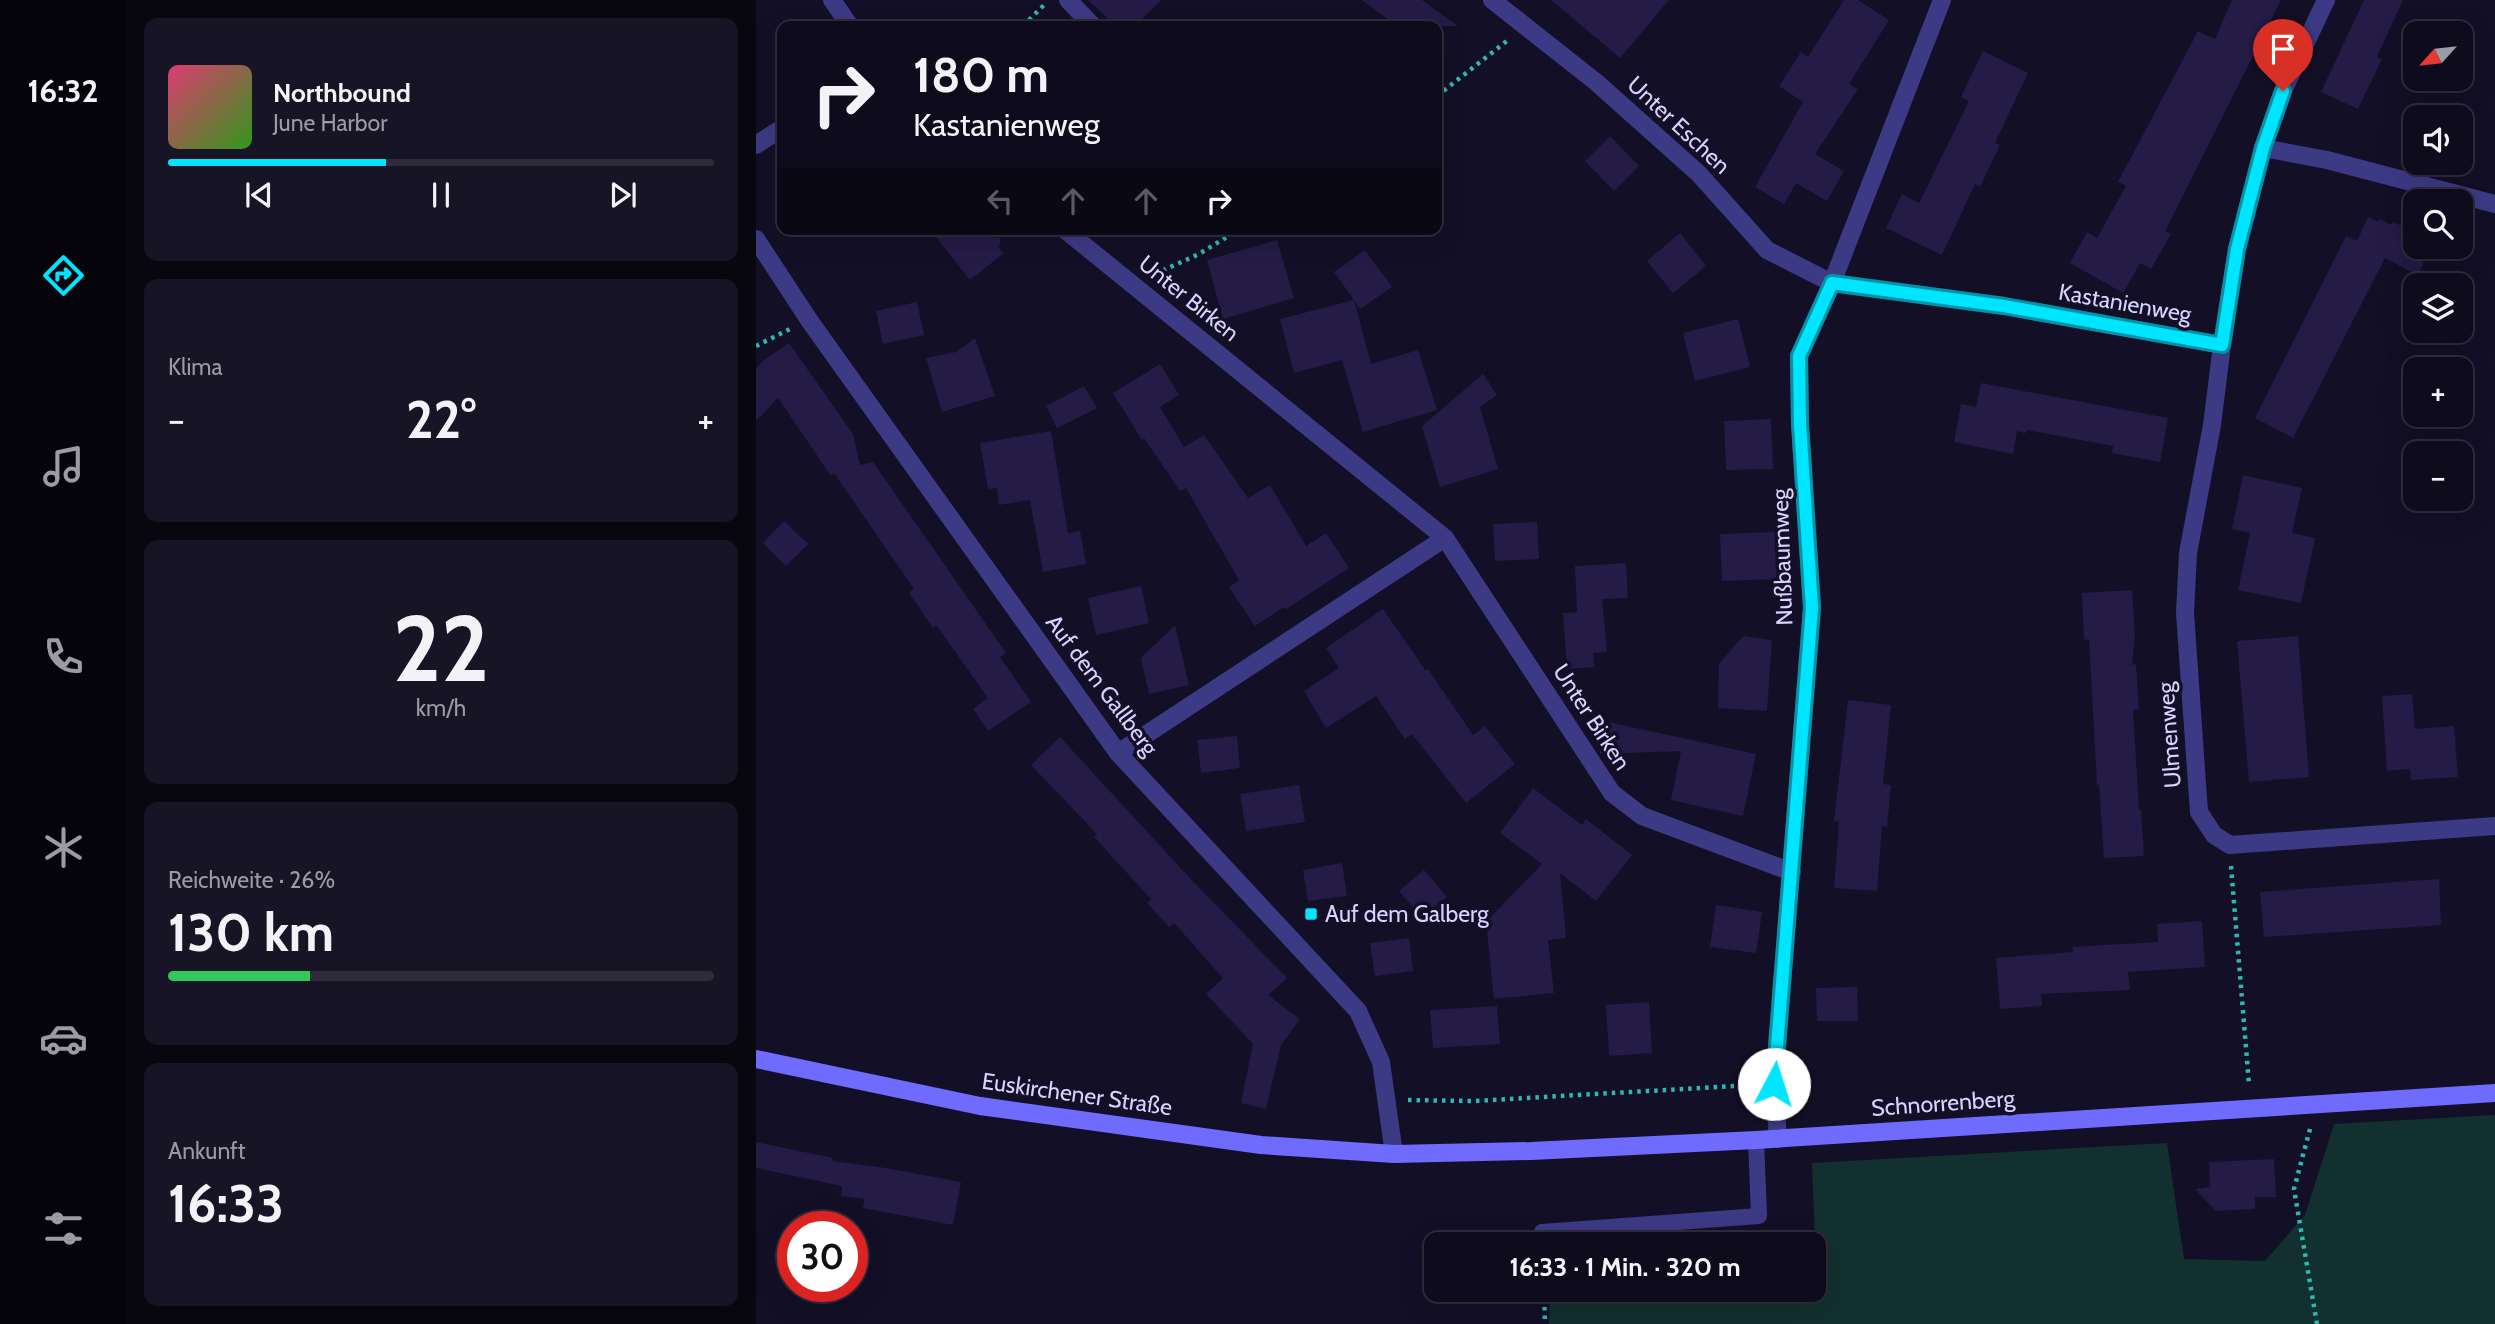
<!DOCTYPE html>
<html lang="de">
<head>
<meta charset="utf-8">
<style>
	body { margin:0; font-family:Cabin,sans-serif; background:#171425; color:#f1f3f6; height:100vh; display:flex; flex-direction:column; font-size:26px; white-space:nowrap }
	* { box-sizing:border-box; margin:0 }
	p { font-size:23px; color:#9b9ba3 }
	.icon { flex:none; width:38px; height:38px; fill:none; stroke:currentColor; stroke-width:2; stroke-linecap:round; stroke-linejoin:round }
	.map { position:relative; flex:1; overflow:hidden }
	.details { display:flex; flex-direction:column; gap:18px; padding:18px; background:#08060f; width:630px }
	.details>* { flex:none }
	.hud { position:absolute; left:21px; top:21px; width:665px; height:214px; border-radius:14px; box-shadow:0 7px 28px #0002,0 0 0 2px #2e2b3b; background:#0e0b1c; color:#f1f3f6; overflow:hidden }
	.needle { width:46px; rotate:243deg }
	.tools { position:absolute; left:1647px; top:21px; display:grid; gap:14px }
	.tools a { display:grid; place-items:center; width:70px; height:70px; border-radius:14px; background:#0e0b1c; box-shadow:0 7px 28px #0002,0 0 0 2px #2e2b3b; font-size:35px }
	.speed { position:absolute; left:21px; top:1211px; display:flex; gap:14px; font-size:35px; font-weight:700; text-align:center }
	.speed>* { display:grid; place-content:center; width:91px; height:91px; border-radius:50%; background:#0e0b1c; box-shadow:0 7px 28px #0002,0 0 0 2px #2e2b3b; line-height:1 }
	.speed .limit { border:10px solid #d22; background:#fff; color:#111 }
	.pin { position:absolute; display:grid; place-items:center; width:60px; height:60px; color:#fff; margin:-72px -30px; border-radius:50% 50% 50% 0; rotate:-45deg; box-shadow:0 0 7px #0007 }
	.pin .icon { rotate:45deg }
	.me { position:absolute; width:77px; margin:-38px; rotate:5deg; stroke-linejoin:round; filter:drop-shadow(0 0 5px #0008) }
	.turn { display:flex; align-items:center; gap:24px; height:147px; padding:0 21px; font-size:32px }
	.turn .icon { width:91px; height:91px; stroke-width:2.5 }
	.turn b { display:block; font-size:49px; line-height:60px }
	.lanes { display:flex; align-items:center; height:66px; padding:0 21px; background:#0003; justify-content:center; gap:35px; direction:ltr }
	.lanes .off { opacity:.35 }
	.big { font-size:52px; font-weight:700; line-height:1.1 }
	.details .widget { flex:1; display:flex; flex-direction:column; justify-content:center; gap:10px; min-width:0; padding:0 24px; border-radius:14px; background:#171425 }
	.details .dial { align-items:center; gap:0 }
	.dial b { font-size:91px; line-height:1 }
	.song { display:flex; align-items:center; gap:21px }
	.cover { width:84px; height:84px; border-radius:10px; background:linear-gradient(135deg,hsl(340 70% 55%),hsl(110 70% 35%)) }
	.played { height:7px; border-radius:4px; background:linear-gradient(90deg,#00e5ff 40%,#2e2b3b 40%) }
	.keys { display:flex; justify-content:space-around; direction:ltr }
	.heat { display:flex; justify-content:space-between; align-items:center; font-size:38px; direction:ltr }
	.charge { height:10px; border-radius:5px; background:linear-gradient(90deg,#34c759 26%,#2e2b3b 0) }
	.trip { position:absolute; left:668px; top:1232px; width:402px; height:70px; border-radius:14px; background:#0e0b1c; box-shadow:0 7px 28px #0002,0 0 0 2px #2e2b3b; font-weight:700; line-height:70px; text-align:center }
	main { display:flex; flex:1; min-height:0 }
	.tabs { display:flex; flex-direction:column; width:126px; justify-content:space-around; align-items:center; background:#06040b; color:#9b9ba3 }
	.tabs .icon { width:49px; height:49px }
	.tabs .current { color:#00e5ff }
	.tabs b { font-size:32px; color:#f1f3f6 }
	.map>svg:first-child { display:block }
	.green { fill:#12302f }
	.building { fill:#241b47 }
	.lines { fill:none; stroke-linecap:round; stroke-linejoin:round }
	.path { stroke:#2fb8b0; stroke-width:4.5; stroke-dasharray:3.5 5; stroke-linecap:butt }
	.lane { stroke:#3d3a85; stroke-width:16 }
	.street { stroke:#3d3a85; stroke-width:18 }
	.secondary { stroke:#6f6bff; stroke-width:18 }
	.route-casing { stroke:#0095a6; stroke-width:18 }
	.route { stroke:#00e5ff; stroke-width:12 }
	.poi-dot { fill:#00e5ff; stroke:#130f26; stroke-width:2.5 }
	.labels { text-anchor:middle; stroke-width:7; stroke-linejoin:round; paint-order:stroke }
	.street-label { font-size:23px; fill:#d9d4ff; stroke:#130f26 }
	.poi-label { font-size:23px; fill:#d9d4ff; stroke:#130f26; text-anchor:start }
</style>
</head>
<body>
<main>
<nav class="tabs">
<b>16:32</b>
<svg class="icon current" aria-label="directions" viewBox="0 0 24 24"><path d="M12 3l9 9-9 9-9-9zM9 14v-3h6M13 9l2 2-2 2"/></svg>
<svg class="icon" aria-label="music" viewBox="0 0 24 24"><path d="M9 18V5l10-2v13"/><circle cx="6" cy="18" r="3"/><circle cx="16" cy="16" r="3"/></svg>
<svg class="icon" aria-label="phone" viewBox="0 0 24 24"><path d="M5 4h4l2 5-3 2q2 4 5 5l2-3 5 2v4C11 20 4 13 5 4z"/></svg>
<svg class="icon" aria-label="climate" viewBox="0 0 24 24"><path d="M12 3v18M4 7l16 10M4 17L20 7"/></svg>
<svg class="icon" aria-label="car" viewBox="0 0 24 24"><path d="M5 17H2v-5l4-1 3-4h7l3 4 3 1v5h-3M9 17h6M6 11h13"/><circle cx="7" cy="17" r="2"/><circle cx="17" cy="17" r="2"/></svg>
<svg class="icon" aria-label="filters" viewBox="0 0 24 24"><path d="M4 7h16M4 17h16"/><circle cx="9" cy="7" r="2"/><circle cx="15" cy="17" r="2"/></svg>
</nav>
<section class="details">
<div class="widget">
<div class="song"><i class="cover"></i><div><b>Northbound</b><p>June Harbor</p></div></div>
<div class="played"></div>
<div class="keys"><svg class="icon" aria-label="previous" viewBox="0 0 24 24"><path d="M18 5L8 12l10 7zM5 5v14"/></svg><svg class="icon" aria-label="pause" viewBox="0 0 24 24"><path d="M8 5v14M16 5v14"/></svg><svg class="icon" aria-label="next" viewBox="0 0 24 24"><path d="M6 5l10 7-10 7zM19 5v14"/></svg></div>
</div>
<div class="widget"><p>Klima</p>
<div class="heat"><a>−</a><b class="big">22°</b><a>+</a></div>
</div>
<div class="widget dial"><b>22</b><p>km/h</p></div>
<div class="widget"><p>Reichweite · 26%</p><b class="big">130 km</b><div class="charge"></div></div>
<div class="widget"><p>Ankunft</p><b class="big">16:33</b></div>
</section>
<div class="map">
<svg width="1739" height="1324" viewBox="0 0 1739 1324">
	<rect width="100%" height="100%" fill="#130f26"/>
	<path class="green" d="M1739 1115V1324H793L794 1290H1059L1060 1265 1056 1163 1411 1143 1428 1259 1509 1261 1549 1215 1578 1124Z"/>
	<path class="building" d="M332 0H405L379 26H360Z
		M606 0H666L702 26H641Z
		M795 0H913L864 58Z
		M1088 0H1102L1133 20 1093 84 1102 89 1059 154 1088 171 1071 201 1040 183 1028 204 999 187 1047 102 1023 86 1045 52 1052 57Z
		M1476 0H1525L1409 231 1415 234 1395 269 1384 263 1367 293 1314 263 1331 232 1341 238 1370 186 1362 182 1442 31 1459 39Z
		M1608 0H1647L1621 57 1626 59 1602 109 1565 92Z
		M1227 51 1272 73 1239 143 1244 145 1224 187 1219 184 1186 255 1130 228 1146 194 1163 203 1213 101 1205 97Z
		M854 136 883 166 858 191 829 161Z
		M1612 217 1622 222 1624 219 1635 225 1637 222 1659 232V247H1674L1662 275 1629 258 1537 438 1499 418 1590 236 1601 241Z
		M175 231 245 238 243 248 248 253 214 280Z
		M924 233 950 266 917 293 891 261Z
		M521 240 538 298 467 319 451 260Z
		M609 250 636 287 604 309 598 300 615 364 662 350 681 410 607 432 586 360 538 373 524 319 598 300 578 272Z
		M161 302 168 335 127 344 120 311Z
		M982 319 994 367 939 381 927 333Z
		M219 338 239 396 186 412 170 358 200 352Z
		M33 343 97 434 104 465 117 462 250 653 244 657 275 702 232 731 217 709 232 698 181 626 177 628 153 593 158 589 78 473 75 476 22 398 0 421V369L8 360Z
		M404 364 423 395 404 407 428 447 448 435 492 498 514 485 550 546 570 533 593 568 530 609 528 607 499 626 473 587 483 580 430 488 424 491 388 438 386 440 357 393Z
		M727 374 741 395 724 407 742 469 684 487 666 426Z
		M1225 383 1412 418 1404 462 1356 453 1357 446 1271 430 1270 433 1261 431 1257 454 1198 442 1205 404 1220 407Z
		M328 386 341 408 301 428 290 406Z
		M1015 419 1017 469 970 470 968 421Z
		M295 431 312 533 324 531 330 564 287 572 274 500 243 505 241 488 232 489 224 443Z
		M1487 475 1546 488 1536 533 1559 538 1545 603 1482 590 1494 533 1476 529Z
		M28 521 52 544 30 566 7 543Z
		M781 522 783 559 739 561 737 524Z
		M1019 532 1021 579 966 581 964 534Z
		M870 563 872 598 846 599 851 652 837 653 838 667 811 669 807 613 821 612 819 566Z
		M385 586 393 623 340 635 332 598Z
		M1376 590 1379 635 1376 665 1380 664 1383 710H1377L1383 810H1385L1388 856 1348 858 1343 785H1341L1333 639 1328 640 1326 593Z
		M627 609 670 671 672 669 717 735 729 726 759 764 710 803 656 734 649 739 620 696 570 728 548 691 583 668 570 648Z
		M419 625 433 685 393 694 385 658Z
		M987 636 1016 640 1011 711 962 708 963 664Z
		M1542 636 1553 777 1493 782 1481 641Z
		M1656 694 1659 729 1698 726 1702 777 1655 780 1654 769 1631 771 1626 696Z
		M1092 700 1135 705 1127 784 1135 785 1131 827 1126 826 1121 891 1078 888 1083 822 1078 821Z
		M843 720 1000 754 987 816 915 800 925 751 844 754Z
		M481 736 484 768 445 773 441 740Z
		M304 737 431 875 531 978 512 995 544 1019 525 1045 510 1109 485 1103 497 1044 450 994 467 978 418 923 413 927 391 903 395 899 338 837 341 834 275 765Z
		M543 785 549 822 490 831 484 794Z
		M777 788 826 825 830 819 876 855 840 901 804 873 810 938 792 940 798 993 738 999 730 922 786 864 744 833Z
		M586 863 591 896 552 901 547 870Z
		M668 870 691 897 666 918 643 891Z
		M1683 879 1685 925 1508 937 1504 892Z
		M960 905 1006 912 1000 953 954 947Z
		M1446 921 1449 967 1372 972 1374 990 1285 994 1286 1006 1244 1009 1240 958 1317 952 1316 947 1402 942 1401 924Z
		M653 938 657 971 619 976 614 943Z
		M1101 987 1102 1021H1061L1060 988Z
		M893 1002 896 1053 853 1056 850 1005Z
		M741 1006 744 1044 677 1048 674 1010Z
		M0 1142 77 1158 76 1161 130 1168 205 1182 197 1225 107 1208 109 1199 85 1196 86 1186 0 1168Z
		M1518 1159 1520 1197H1499V1209L1460 1211 1439 1189 1454 1187 1453 1162Z"/>
	<g class="lines">
		<path class="path" d="M267 26 291 2
			M681 96 752 40
			M399 274 443 254 484 229
			M0 346 34 329
			M1475 866 1493 1084
			M652 1100 718 1101 996 1085
			M1554 1129 1538 1189 1561 1324
			M788 1290 789 1324"/>
		<path class="lane" d="M786 1232 1003 1216 1000 1140"/>
		<path class="street" d="M76 0 94 26
			M312 0 337 26
			M736 0 840 82 943 174 1011 250 1076 283 1248 306 1466 345 1481 249 1507 148 1571 160 1739 204
			M0 145 26 128
			M1507 148 1527 91 1570 0
			M308 229 689 538 856 793 886 816 1036 872
			M0 239 53 320 362 753 602 1011 625 1062 638 1154
			M1466 345 1456 425 1432 553 1429 613 1443 812 1458 835 1474 845 1739 826
			M362 753 689 538
			M1022 1139 1018 1084 1056 608 1044 424 1043 356 1076 283 1186 0"/>
		<path class="secondary" d="M0 1059 224 1106 505 1145 638 1154 775 1151 1000 1140 1739 1093"/>
	</g>
	<g class="lines">
		<g class="route-casing">
			<path id="route" d="M1018 1084 1056 608 1044 424 1043 356 1076 283 1248 306 1466 345 1481 249 1507 148 1527 91"/>
		</g>
		<use href="#route" class="route"/>
	</g>
	<rect class="poi-dot" x="548" y="907" width="14" height="14" rx="3.5"/>
	<g class="labels">
		<g class="street-label">
			<text transform="translate(923 125) rotate(43)" y="8">Unter Eschen</text>
			<text transform="translate(433 298) rotate(39)" y="8">Unter Birken</text>
			<text transform="translate(1369 303) rotate(10)" y="8">Kastanienweg</text>
			<text transform="translate(1026 557) rotate(-92)" y="8">Nußbaumweg</text>
			<text transform="translate(346 685) rotate(53)" y="8">Auf dem Gallberg</text>
			<text transform="translate(836 717) rotate(57)" y="8">Unter Birken</text>
			<text transform="translate(1413 735) rotate(-94)" y="8">Ulmenweg</text>
			<text transform="translate(321 1094) rotate(8)" y="8">Euskirchener Straße</text>
			<text transform="translate(1187 1103) rotate(-4)" y="8">Schnorrenberg</text>
		</g>
		<g class="poi-label">
			<text x="569" y="922">Auf dem Galberg</text>
		</g>
	</g>
</svg>
<div class="tools">
<a><svg class="needle" viewBox="-14 -14 28 28"><path d="M0-13l5 13h-10z" fill="#e53935"/><path d="M0 13l5-13h-10z" fill="#9b9ba3"/></svg></a>
<a><svg class="icon" aria-label="sound" viewBox="0 0 24 24"><path d="M4 9h4l5-4v14l-5-4H4zM17 9q2 3 0 6"/></svg></a>
<a><svg class="icon" aria-label="search" viewBox="0 0 24 24"><circle cx="10" cy="10" r="6"/><path d="M15 15l6 6"/></svg></a>
<a><svg class="icon" aria-label="layers" viewBox="0 0 24 24"><path d="M12 4l9 5-9 5-9-5zM3 14l9 5 9-5"/></svg></a>
<a>+</a>
<a>−</a>
</div>
<div class="speed"><div class="limit">30</div></div>
<div class="pin" style="left:1527px;top:91px;background:#d93025"><svg class="icon" aria-label="arrive" viewBox="0 0 24 24"><path d="M6 21V4h12l-3 4 3 4H6"/></svg></div>
<svg class="me" style="left:1018px;top:1084px" viewBox="-20 -20 40 40"><circle r="19" fill="#fff"/><path d="M0-13L10 11 0 6-10 11z" fill="#00e5ff"/></svg>
<div class="trip">16:33 · 1 Min. · 320 m</div>
<div class="hud">
<div class="turn"><svg class="icon" aria-label="right" viewBox="0 0 24 24"><path d="M7 20v-9h11M14 6l5 5-5 5"/></svg><div><b>180 m</b>Kastanienweg</div></div>
<div class="lanes"><svg class="icon off" aria-label="left" viewBox="0 0 24 24"><path d="M17 20v-9H6M10 6l-5 5 5 5"/></svg><svg class="icon off" aria-label="ahead" viewBox="0 0 24 24"><path d="M12 20V5M6 11l6-6 6 6"/></svg><svg class="icon off" aria-label="ahead" viewBox="0 0 24 24"><path d="M12 20V5M6 11l6-6 6 6"/></svg><svg class="icon" aria-label="right" viewBox="0 0 24 24"><path d="M7 20v-9h11M14 6l5 5-5 5"/></svg></div>
</div>
</div>
</main>
</body>
</html>
